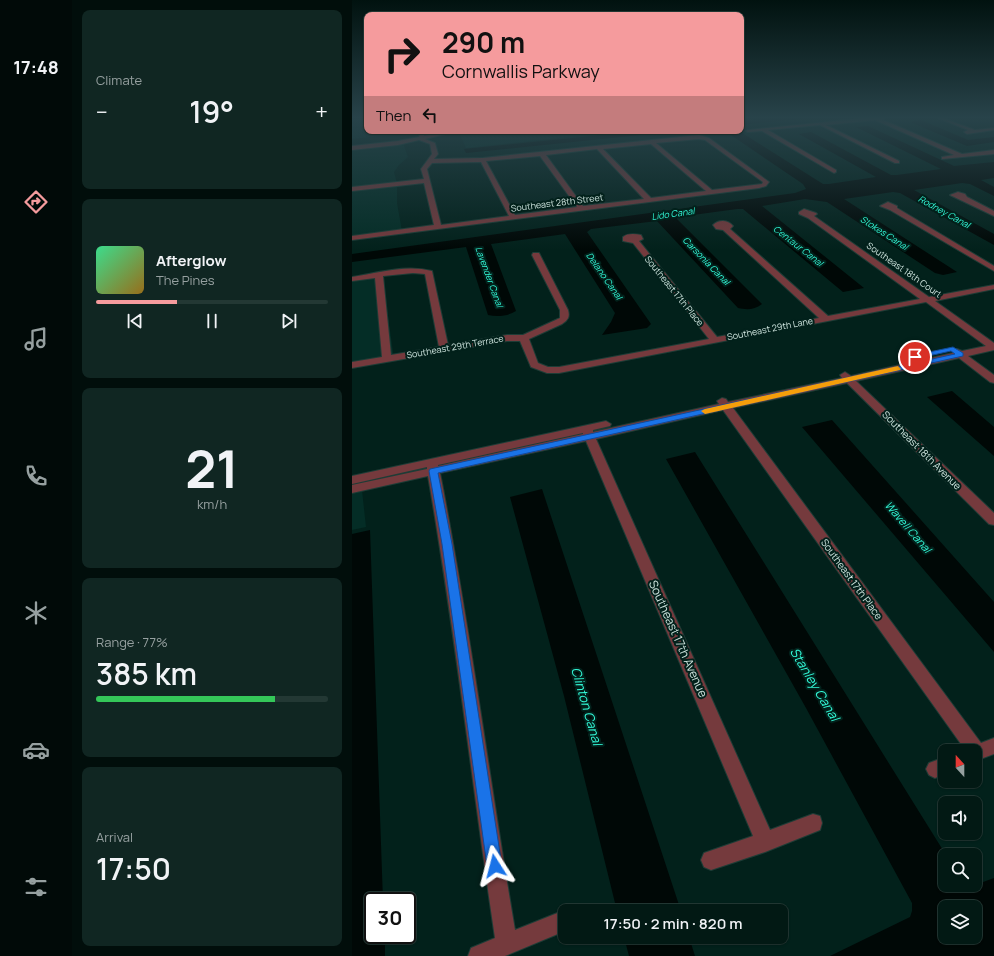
<!DOCTYPE html>
<html lang="en">
<head>
<meta charset="utf-8">
<style>
	body { margin:0; font-family:Manrope,sans-serif; background:#102622; color:#f1f3f6; height:100vh; display:flex; flex-direction:column; font-size:15px; white-space:nowrap }
	* { box-sizing:border-box; margin:0 }
	p { font-size:13px; color:#96a0a0 }
	.icon { flex:none; width:22px; height:22px; fill:none; stroke:currentColor; stroke-width:2; stroke-linecap:round; stroke-linejoin:round }
	.map { position:relative; flex:1; overflow:hidden }
	.sheet { display:flex; flex-direction:column; gap:10px; padding:10px; background:#010e0b; width:280px }
	.sheet>* { flex:none }
	.top-card { position:absolute; left:12px; top:12px; width:380px; height:122px; border-radius:8px; box-shadow:0 1px 3px #0004,0 0 0 1px #233834; background:#f59b9d; color:#111; overflow:hidden }
	.needle { width:26px; rotate:339deg }
	.tools { position:absolute; left:586px; top:744px; display:grid; gap:8px }
	.tools a { display:grid; place-items:center; width:44px; height:44px; border-radius:8px; background:#021914; box-shadow:0 1px 3px #0004,0 0 0 1px #233834; font-size:20px }
	.speed { position:absolute; left:12px; top:892px; display:flex; gap:8px; font-size:20px; font-weight:700; text-align:center }
	.speed>* { display:grid; place-content:center; width:52px; height:52px; border-radius:50%; background:#021914; box-shadow:0 1px 3px #0004,0 0 0 1px #233834; line-height:1 }
	.speed .limit { border:2px solid #111; border-radius:6px; background:#fff; color:#111 }
	.pin { position:absolute; display:grid; place-items:center; width:34px; height:34px; color:#fff; margin:-17px; border:2px solid #fff; border-radius:50%; box-shadow:0 1px 4px #0007 }
	.me { position:absolute; width:44px; margin:-22px; rotate:351deg; stroke-linejoin:round; filter:drop-shadow(0 0 3px #0008) }
	.turn { display:flex; align-items:center; gap:14px; height:84px; padding:0 12px; font-size:18px }
	.turn .icon { width:52px; height:52px; stroke-width:2.5 }
	.turn b { display:block; font-size:28px; line-height:34px }
	.then { display:flex; align-items:center; height:38px; padding:0 12px; background:#0003; gap:8px; font-size:15px }
	.big { font-size:30px; font-weight:600; line-height:1.1 }
	.sheet .widget { flex:1; display:flex; flex-direction:column; justify-content:center; gap:6px; min-width:0; padding:0 14px; border-radius:8px; background:#102622 }
	.sheet .dial { align-items:center; gap:0 }
	.dial b { font-size:52px; line-height:1 }
	.song { display:flex; align-items:center; gap:12px }
	.cover { width:48px; height:48px; border-radius:6px; background:linear-gradient(135deg,hsl(150 70% 55%),hsl(40 70% 35%)) }
	.played { height:4px; border-radius:2px; background:linear-gradient(90deg,#f59b9d 35%,#233834 35%) }
	.keys { display:flex; justify-content:space-around; direction:ltr }
	.heat { display:flex; justify-content:space-between; align-items:center; font-size:22px; direction:ltr }
	.charge { height:6px; border-radius:3px; background:linear-gradient(90deg,#34c759 77%,#233834 0) }
	.trip { position:absolute; left:206px; top:904px; width:230px; height:40px; border-radius:8px; background:#021914; box-shadow:0 1px 3px #0004,0 0 0 1px #233834; font-weight:600; line-height:40px; text-align:center }
	main { display:flex; flex:1; min-height:0 }
	.tab-bar { display:flex; flex-direction:column; width:72px; justify-content:space-around; align-items:center; background:#010a08; color:#96a0a0 }
	.tab-bar .icon { width:28px; height:28px }
	.tab-bar .on { color:#f59b9d }
	.tab-bar b { font-size:18px; color:#f1f3f6 }
	.map>svg:first-child { display:block }
	.built { fill:#042d26 }
	.water { fill:#000806; fill-rule:evenodd }
	.lines { fill:none; stroke-linecap:round; stroke-linejoin:round }
	.minor-casing { stroke:#1e3c36; stroke-width:2 }
	.minor { fill:#753a3d; fill-rule:evenodd }
	.route { fill:#1a73e8; stroke:#114b97 }
	.slow { fill:#f59e0b }
	.labels { text-anchor:middle; stroke-width:4; stroke-linejoin:round; paint-order:stroke }
	.far-street-label { font-size:9px; fill:#cde3dd; stroke:#02211b }
	.far-water-label { font-size:9px; font-style:italic; fill:#33f9d8; stroke:#02211b }
	.street-label { font-size:10px; fill:#cde3dd; stroke:#02211b }
	.water-label { font-size:11px; font-style:italic; fill:#33f9d8; stroke:#02211b }
	.near-street-label { font-size:12px; fill:#cde3dd; stroke:#02211b }
	.near-water-label { font-size:13px; font-style:italic; fill:#33f9d8; stroke:#02211b }
</style>
</head>
<body>
<main>
<nav class="tab-bar">
<b>17:48</b>
<svg class="icon on" aria-label="directions" viewBox="0 0 24 24"><path d="M12 3l9 9-9 9-9-9zM9 14v-3h6M13 9l2 2-2 2"/></svg>
<svg class="icon" aria-label="music" viewBox="0 0 24 24"><path d="M9 18V5l10-2v13"/><circle cx="6" cy="18" r="3"/><circle cx="16" cy="16" r="3"/></svg>
<svg class="icon" aria-label="phone" viewBox="0 0 24 24"><path d="M5 4h4l2 5-3 2q2 4 5 5l2-3 5 2v4C11 20 4 13 5 4z"/></svg>
<svg class="icon" aria-label="climate" viewBox="0 0 24 24"><path d="M12 3v18M4 7l16 10M4 17L20 7"/></svg>
<svg class="icon" aria-label="car" viewBox="0 0 24 24"><path d="M5 17H2v-5l4-1 3-4h7l3 4 3 1v5h-3M9 17h6M6 11h13"/><circle cx="7" cy="17" r="2"/><circle cx="17" cy="17" r="2"/></svg>
<svg class="icon" aria-label="filters" viewBox="0 0 24 24"><path d="M4 7h16M4 17h16"/><circle cx="9" cy="7" r="2"/><circle cx="15" cy="17" r="2"/></svg>
</nav>
<section class="sheet">
<div class="widget"><p>Climate</p>
<div class="heat"><a>−</a><b class="big">19°</b><a>+</a></div>
</div>
<div class="widget">
<div class="song"><i class="cover"></i><div><b>Afterglow</b><p>The Pines</p></div></div>
<div class="played"></div>
<div class="keys"><svg class="icon" aria-label="previous" viewBox="0 0 24 24"><path d="M18 5L8 12l10 7zM5 5v14"/></svg><svg class="icon" aria-label="pause" viewBox="0 0 24 24"><path d="M8 5v14M16 5v14"/></svg><svg class="icon" aria-label="next" viewBox="0 0 24 24"><path d="M6 5l10 7-10 7zM19 5v14"/></svg></div>
</div>
<div class="widget dial"><b>21</b><p>km/h</p></div>
<div class="widget"><p>Range · 77%</p><b class="big">385 km</b><div class="charge"></div></div>
<div class="widget"><p>Arrival</p><b class="big">17:50</b></div>
</section>
<div class="map">
<svg width="642" height="956" viewBox="0 0 642 956">
	<rect width="100%" height="100%" fill="#02211b"/>
	<path class="built" d="M0 117H15V131H41L42 135 0 139Z
		M106 131H273L114 148Z
		M51 143 56 157 47 165 42 172 45 183V203L50 231 0 238V148Z
		M30 273 42 359 0 365V277Z
		M10 490 14 527 0 530V493Z"/>
	<path class="water" d="M433 117H465L389 125V121Z
		M569 120 616 140 642 137V142L615 146 558 122Z
		M516 126 602 166 642 162V178L629 180 642 187V196L618 184 610 183 562 190 642 234V245L548 193 541 192 492 199 605 272 591 275 583 273 475 202 453 199 410 206 512 288 491 292 391 209H385L326 217 325 219 410 304C402 310 395 310 386 308L305 221 239 229 235 232 299 324 295 328 250 335 259 322 263 313 213 234 139 244 164 311C156 316 146 317 136 315L114 247 0 262V254L443 193 454 189 451 184 373 131H387L471 184H477L524 177 447 134 459 132 539 175H545L589 169 504 127Z
		M290 131H327L114 153 112 149Z
		M600 391 642 427V456L575 397Z
		M480 420 642 602V652L450 427Z
		M343 452 594 855 593 885H623L642 878V956H478L558 917 560 911V903L454 708 314 459ZM593 907H623V937H593Z
		M190 489 329 911H265L212 696 158 497Z
		M18 530 31 901H21V935H33V956H0V534Z
		M272 937H337L343 956H277Z"/>
	<g class="lines">
		<g class="minor-casing">
			<path id="minor" d="M523 117H536L529 119 610 154 642 150V154L590 159V157L602 155 523 120 474 125 547 161V163H543L468 125 416 130 484 170V172L482 173 410 131 396 132 394 131 396 130Z
				M583 117H588L623 130 642 128V130L615 134 612 132 616 130Z
				M69 131H73L72 136 97 131H106L73 139 83 143 86 154 82 159 131 158 347 135 357 138 417 182 414 186 407 188 0 240V236L82 225 72 183 0 191V187L72 179 69 169 80 154 78 144 67 140 46 145 0 150V146L46 141 67 137ZM347 139 353 140 411 182 410 184 360 190 304 143ZM299 144 354 191 299 198 251 149ZM245 149 292 199 231 206 194 155ZM188 156 225 207 163 215 134 161ZM129 162 157 216 89 225 75 169 80 163Z
				M606 192 613 194 615 197 642 211V216L598 195Z
				M536 202 545 206V208L642 266V271L538 210 528 206Z
				M452 209 464 213 465 214 462 216 577 297 642 285V289L583 301 642 343V350L616 356 642 375V383L638 382 607 358 504 381 642 513V525L637 524 495 383 381 408 629 743 642 738V754L623 761V751H614L371 410 244 439 418 830 461 814 468 816 470 823 468 830 413 852 359 870 352 867 349 860 352 853 401 836 234 441 88 473C118 625 137 778 163 930L213 910 217 911H213V931L153 956H116L119 948 143 938C120 784 103 629 76 476L0 493V485L75 469V467L0 484V476L254 421 259 424 258 426 241 430V432L367 404 365 401 370 398 374 399 376 402 490 378 488 375 493 372 499 376 601 353 602 350 605 349 610 351 634 346 574 302 207 373H195L179 367 168 341H155L0 368V362L30 357 23 278 0 281V277C26 273 54 264 80 271L96 345 155 335H171L208 318V310L180 255 181 253H187L216 310C218 317 216 320 210 324L177 339 186 363 196 367H207L357 339 281 243 271 241V237C276 233 283 234 289 235L291 239 287 241 365 337 467 318 371 230 364 229 361 225C367 219 376 220 381 226L378 229 476 316 568 299 456 218 447 214V212ZM61 273 73 274 87 347 39 355 31 276ZM231 433V434L86 466V465Z
				M593 757V774L583 778 577 775 574 769 577 763Z"/>
		</g>
		<use href="#minor" class="minor"/>
	</g>
	<linearGradient id="sky" x2="0" y2="1"><stop stop-color="#01120f"/><stop offset="0.47" stop-color="#28434a"/><stop offset="1" stop-color="#28434a" stop-opacity="0"/></linearGradient>
	<rect width="642" height="250" fill="url(#sky)"/>
	<path class="route" d="M601 347 611 353V356L86 473 100 544 150 866 148 872 143 874 137 872 135 866 90 544 77 471 78 469 603 354 599 351 563 359 559 357 563 355Z"/>
	<path class="slow" d="M546 366 549 369 548 370 353 414 349 411 353 409Z"/>
	<g class="labels">
		<g class="far-street-label">
			<text transform="translate(205 203) rotate(-7)" y="3">Southeast 28th Street</text>
			<text transform="translate(552 270) rotate(35)" y="3">Southeast 18th Court</text>
			<text transform="translate(322 291) rotate(51)" y="3">Southeast 17th Place</text>
			<text transform="translate(418 329) rotate(-11)" y="3">Southeast 29th Lane</text>
			<text transform="translate(103 347) rotate(-10)" y="3">Southeast 29th Terrace</text>
		</g>
		<g class="far-water-label">
			<text transform="translate(592 212) rotate(29)" y="3">Rodney Canal</text>
			<text transform="translate(321 214) rotate(-8)" y="3">Lido Canal</text>
			<text transform="translate(532 233) rotate(33)" y="3">Stokes Canal</text>
			<text transform="translate(446 246) rotate(38)" y="3">Centaur Canal</text>
			<text transform="translate(354 261) rotate(46)" y="3">Carsonia Canal</text>
			<text transform="translate(252 276) rotate(55)" y="3">Delano Canal</text>
			<text transform="translate(137 277) rotate(70)" y="3">Lavender Canal</text>
		</g>
		<g class="street-label">
			<text transform="translate(570 450) rotate(45)" y="4">Southeast 18th Avenue</text>
			<text transform="translate(500 579) rotate(54)" y="4">Southeast 17th Place</text>
		</g>
		<g class="water-label">
			<text transform="translate(556 527) rotate(49)" y="4">Wavell Canal</text>
		</g>
		<g class="near-street-label">
			<text transform="translate(326 639) rotate(66)" y="4">Southeast 17th Avenue</text>
		</g>
		<g class="near-water-label">
			<text transform="translate(463 684) rotate(59)" y="5">Stanley Canal</text>
			<text transform="translate(235 706) rotate(74)" y="5">Clinton Canal</text>
		</g>
	</g>
</svg>
<div class="tools">
<a><svg class="needle" viewBox="-14 -14 28 28"><path d="M0-13l5 13h-10z" fill="#e53935"/><path d="M0 13l5-13h-10z" fill="#96a0a0"/></svg></a>
<a><svg class="icon" aria-label="sound" viewBox="0 0 24 24"><path d="M4 9h4l5-4v14l-5-4H4zM17 9q2 3 0 6"/></svg></a>
<a><svg class="icon" aria-label="search" viewBox="0 0 24 24"><circle cx="10" cy="10" r="6"/><path d="M15 15l6 6"/></svg></a>
<a><svg class="icon" aria-label="layers" viewBox="0 0 24 24"><path d="M12 4l9 5-9 5-9-5zM3 14l9 5 9-5"/></svg></a>
</div>
<div class="speed"><div class="limit">30</div></div>
<div class="pin" style="left:563px;top:357px;background:#d93025"><svg class="icon" aria-label="arrive" viewBox="0 0 24 24"><path d="M6 21V4h12l-3 4 3 4H6"/></svg></div>
<svg class="me" style="left:143px;top:866px" viewBox="-20 -20 40 40"><path d="M0-17L14 15 0 8-14 15z" fill="#1a73e8" stroke="#fff" stroke-width="4"/></svg>
<div class="trip">17:50 · 2 min · 820 m</div>
<div class="top-card">
<div class="turn"><svg class="icon" aria-label="right" viewBox="0 0 24 24"><path d="M7 20v-9h11M14 6l5 5-5 5"/></svg><div><b>290 m</b>Cornwallis Parkway</div></div>
<div class="then">Then<svg class="icon" aria-label="left" viewBox="0 0 24 24"><path d="M17 20v-9H6M10 6l-5 5 5 5"/></svg></div>
</div>
</div>
</main>
</body>
</html>
